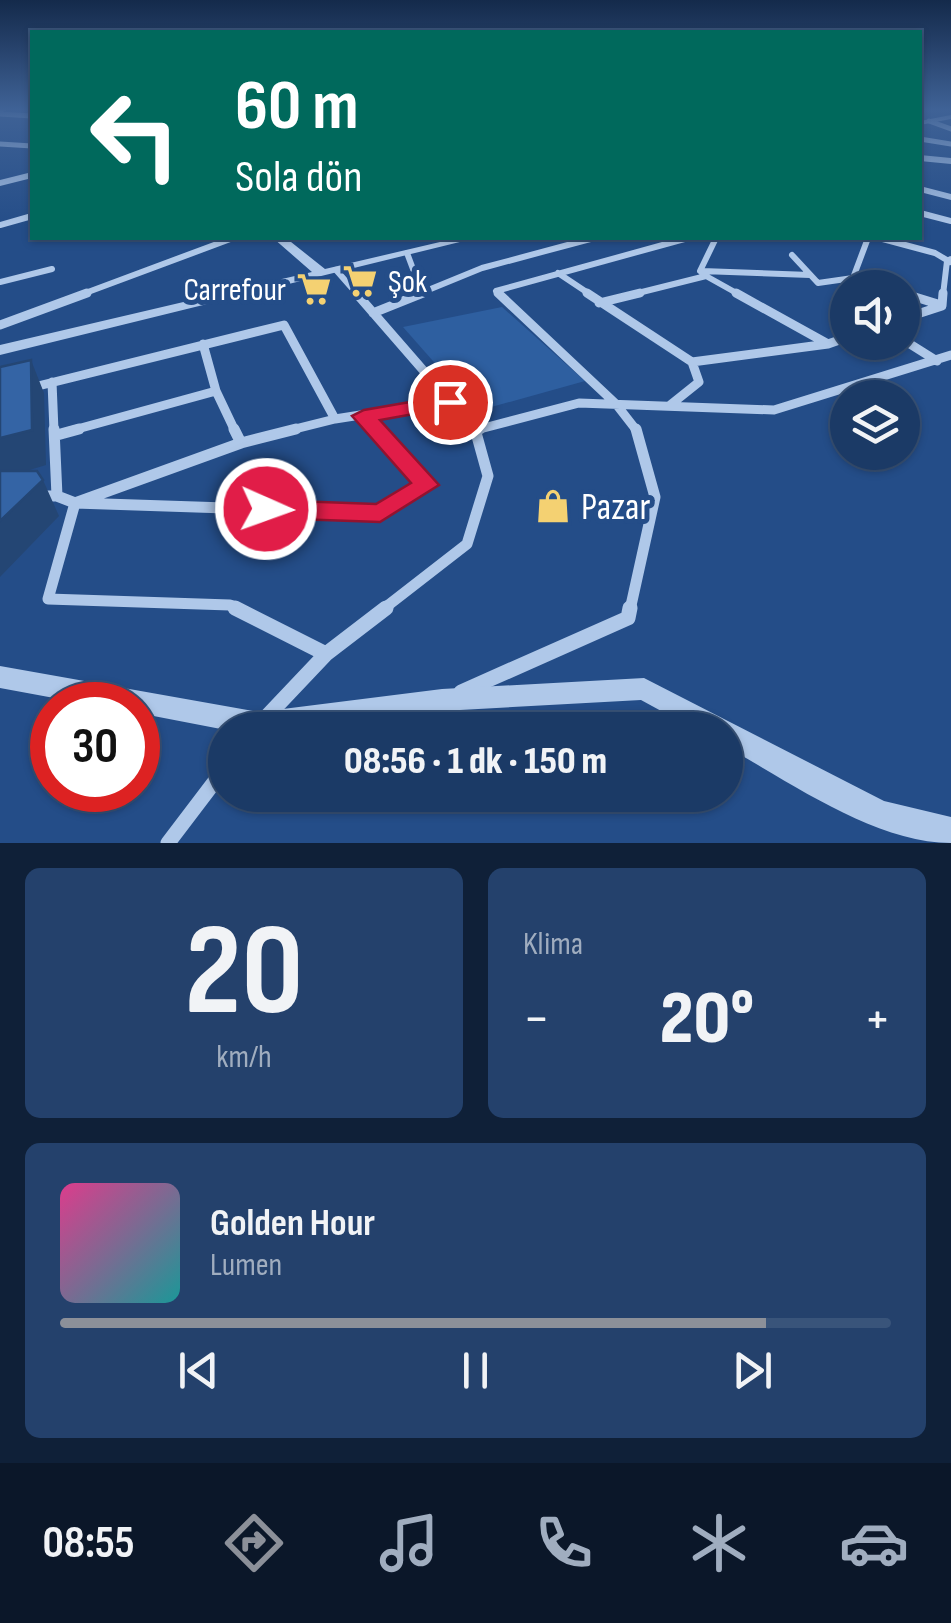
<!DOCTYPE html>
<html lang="tr">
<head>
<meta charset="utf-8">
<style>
	body { margin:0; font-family:"Sofia Sans Condensed",sans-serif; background:#24416c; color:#f1f3f6; height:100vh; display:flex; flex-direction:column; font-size:38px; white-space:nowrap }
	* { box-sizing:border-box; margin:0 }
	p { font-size:32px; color:#a0adbf }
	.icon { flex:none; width:55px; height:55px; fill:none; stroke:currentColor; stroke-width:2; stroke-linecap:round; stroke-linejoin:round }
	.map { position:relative; height:843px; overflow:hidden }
	.panel { display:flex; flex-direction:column; gap:25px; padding:25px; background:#0f2038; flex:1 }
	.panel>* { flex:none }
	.guide { position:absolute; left:30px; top:30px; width:892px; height:210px; border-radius:0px; box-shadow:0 2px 8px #0004,0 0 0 2px #39547a; background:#00695c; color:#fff; overflow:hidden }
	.fabs { position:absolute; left:830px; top:270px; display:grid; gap:20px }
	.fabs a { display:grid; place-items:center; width:90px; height:90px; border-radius:50%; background:#1b3a66; box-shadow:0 2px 8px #0004,0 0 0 2px #39547a; font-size:50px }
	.speed { position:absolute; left:30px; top:682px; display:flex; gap:20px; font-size:50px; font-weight:700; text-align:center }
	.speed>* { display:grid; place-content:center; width:130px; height:130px; border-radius:50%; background:#1b3a66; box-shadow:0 2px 8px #0004,0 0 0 2px #39547a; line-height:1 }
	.speed .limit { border:15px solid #d22; background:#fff; color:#111 }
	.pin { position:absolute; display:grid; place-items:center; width:85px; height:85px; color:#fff; margin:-42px; border:5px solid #fff; border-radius:50%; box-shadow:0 2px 10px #0007 }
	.me { position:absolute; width:110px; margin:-55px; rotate:92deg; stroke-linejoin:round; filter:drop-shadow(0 0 8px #0008) }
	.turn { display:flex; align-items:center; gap:35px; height:210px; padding:0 40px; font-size:45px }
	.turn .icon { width:130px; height:130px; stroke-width:2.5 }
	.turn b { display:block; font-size:70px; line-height:85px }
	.big { font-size:75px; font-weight:800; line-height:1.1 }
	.panel .card { flex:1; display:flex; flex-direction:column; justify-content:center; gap:15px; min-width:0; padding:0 35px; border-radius:15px; background:#24416c }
	.panel .dial { align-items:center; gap:0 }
	.dial b { font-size:130px; line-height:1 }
	.song { display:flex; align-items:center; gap:30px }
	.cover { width:120px; height:120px; border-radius:15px; background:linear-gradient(135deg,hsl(330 70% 55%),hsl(180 70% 35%)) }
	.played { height:10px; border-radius:5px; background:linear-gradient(90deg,#8c9099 85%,#39547a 85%) }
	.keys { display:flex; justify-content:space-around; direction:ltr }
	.heat { display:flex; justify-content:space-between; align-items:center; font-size:55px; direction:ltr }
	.panel .tiles { flex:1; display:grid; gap:25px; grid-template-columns:1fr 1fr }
	.card:last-child { grid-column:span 2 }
	.trip { position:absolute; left:208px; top:712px; width:535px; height:100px; border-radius:50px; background:#1b3a66; box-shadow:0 2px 8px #0004,0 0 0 2px #39547a; font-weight:800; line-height:100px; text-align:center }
	.menu { display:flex; height:160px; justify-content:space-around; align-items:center; background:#0b1729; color:#a0adbf }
	.menu .icon { width:70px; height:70px }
	.menu .selected { color:#8c9099 }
	.menu b { font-size:45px; color:#f1f3f6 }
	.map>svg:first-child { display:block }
	.green { fill:#2e5fa0 }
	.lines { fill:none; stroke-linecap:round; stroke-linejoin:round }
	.minor-far4 { stroke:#afc8e9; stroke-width:5 }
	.minor-far3 { stroke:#afc8e9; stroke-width:6 }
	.minor-far2 { stroke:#afc8e9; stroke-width:9 }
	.minor-far1 { stroke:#afc8e9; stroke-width:11 }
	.minor { stroke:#afc8e9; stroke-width:15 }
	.tertiary { fill:#afc8e9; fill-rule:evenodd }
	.shaded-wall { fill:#244674 }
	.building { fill:#3464a5; stroke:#244674; stroke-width:2.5 }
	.route { fill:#e11d48; stroke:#92132f; stroke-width:2.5 }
	.labels { text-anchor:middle; stroke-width:10; stroke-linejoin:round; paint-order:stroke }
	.far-poi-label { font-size:32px; fill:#fff; stroke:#244d88; text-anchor:start }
	.poi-label { font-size:38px; fill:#fff; stroke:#244d88; text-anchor:start }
</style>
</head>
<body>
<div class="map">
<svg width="951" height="843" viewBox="0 0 951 843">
	<rect width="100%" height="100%" fill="#244d88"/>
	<path class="green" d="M502 307 585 381 477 411 403 327Z"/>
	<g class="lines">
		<path class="minor-far4" d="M0 114 32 116
			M929 121 951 129
			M920 139 951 144
			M0 144 32 146"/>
		<path class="minor-far3" d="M920 213 951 221
			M0 225 32 216
			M879 238 935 253 950 262
			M407 253 422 293
			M792 255 818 283 853 278 868 238
			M336 270 358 295
			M702 271 810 275
			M558 273 591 295
			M706 276 740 295
			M853 278 885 288
			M0 282 52 269
			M902 293 909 295
			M80 295 233 238
			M416 295 482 268 594 238
			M500 295 496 291 688 238
			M630 295 706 276 700 271 716 238
			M943 295 947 261 951 259"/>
		<path class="minor-far2" d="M356 293 476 431
			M498 293 616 404 637 431
			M587 293 692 362
			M736 293 828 344
			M902 293 941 305
			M599 303 640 293
			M373 313 423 293
			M902 319 942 306 943 293
			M0 325 87 293
			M902 339 937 361
			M203 344 216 391 235 431
			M52 382 54 431
			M30 388 284 325 335 419
			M669 406 699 382 692 362 828 344 848 337
			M364 416 378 431
			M476 430 579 403 774 410 951 355
			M70 431 216 391
			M287 431 335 419 450 401"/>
		<path class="minor-far1" d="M54 429 57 496
			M234 429 241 443
			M476 430 480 429
			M57 435 79 429
			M37 496H57L75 503 241 443 296 429
			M240 610 230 605 48 599 75 503 380 513 426 485 376 429
			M382 610 467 544 488 476 475 429
			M630 610 655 497 636 429"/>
		<path class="minor" d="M235 608 326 654
			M461 692 628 618 630 608
			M254 730 326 654 386 608
			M168 843 225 768"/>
		<path class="tertiary" d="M0 110H6L0 114Z
			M951 115V119L920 125V121Z
			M920 155 951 158V164L920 161Z
			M32 172V178L0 186V180Z
			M920 186 951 194V200L920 192Z
			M273 238H286L325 269 457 238H476L0 355V345L312 272Z
			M0 666 259 712 442 689 644 678 884 801 951 817V843C875 843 790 782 725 746V730H696L641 700 442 711 304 730H226L138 713V705H92L0 688Z"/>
	</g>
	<path class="shaded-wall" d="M31 360 44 393 46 465 0 479V438Z
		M43 480 59 516 0 577V521Z"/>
	<path class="building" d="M31 360 32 430 0 438V367Z
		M0 471H37L43 480 0 521Z"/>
	<linearGradient id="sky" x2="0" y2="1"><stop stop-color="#142a4b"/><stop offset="0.48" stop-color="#3f6296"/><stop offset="1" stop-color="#3f6296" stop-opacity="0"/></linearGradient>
	<rect width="951" height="228" fill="url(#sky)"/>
	<path class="route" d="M450 395 458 397 461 402 458 406 380 420 439 485 380 522 266 518 257 515 253 509 257 503 266 500 376 504 411 483 352 416 364 410Z"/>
	<defs>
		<g id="supermarket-bare" transform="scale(2.7)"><path d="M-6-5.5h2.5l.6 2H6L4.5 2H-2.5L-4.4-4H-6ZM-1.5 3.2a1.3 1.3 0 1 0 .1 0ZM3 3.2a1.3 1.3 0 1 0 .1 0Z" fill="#f4d172" stroke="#244d88" stroke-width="2.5" paint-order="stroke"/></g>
		<g id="shop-bare" transform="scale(2.7)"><path d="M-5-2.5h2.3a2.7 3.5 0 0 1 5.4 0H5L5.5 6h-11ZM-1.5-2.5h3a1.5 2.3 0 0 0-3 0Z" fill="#f4d172" stroke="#244d88" stroke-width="2.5" paint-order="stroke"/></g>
	</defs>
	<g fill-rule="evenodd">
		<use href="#supermarket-bare" x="360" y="281"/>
		<use href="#supermarket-bare" x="314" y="289"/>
		<use href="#shop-bare" x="553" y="506"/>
	</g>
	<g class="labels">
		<g class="far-poi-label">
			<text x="388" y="292">Şok</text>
			<text x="286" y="300" text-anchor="end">Carrefour</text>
		</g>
		<g class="poi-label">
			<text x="581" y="519">Pazar</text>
		</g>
	</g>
</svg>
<div class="fabs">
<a><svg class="icon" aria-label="sound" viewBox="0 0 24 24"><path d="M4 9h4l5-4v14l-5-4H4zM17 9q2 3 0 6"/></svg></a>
<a><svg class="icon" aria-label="layers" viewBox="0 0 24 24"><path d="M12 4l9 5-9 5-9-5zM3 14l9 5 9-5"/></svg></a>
</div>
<div class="speed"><div class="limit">30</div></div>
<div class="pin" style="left:450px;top:402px;background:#d93025"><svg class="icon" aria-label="arrive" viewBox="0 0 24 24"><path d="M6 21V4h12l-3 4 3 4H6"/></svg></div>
<svg class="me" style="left:266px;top:509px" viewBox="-20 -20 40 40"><circle r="17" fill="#e11d48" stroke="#fff" stroke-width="3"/><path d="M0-11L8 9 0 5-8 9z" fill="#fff"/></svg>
<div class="trip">08:56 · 1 dk · 150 m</div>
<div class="guide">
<div class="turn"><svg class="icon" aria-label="left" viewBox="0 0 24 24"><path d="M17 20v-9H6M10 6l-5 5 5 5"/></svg><div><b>60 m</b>Sola dön</div></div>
</div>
</div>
<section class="panel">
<div class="tiles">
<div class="card dial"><b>20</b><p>km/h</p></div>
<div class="card"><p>Klima</p>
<div class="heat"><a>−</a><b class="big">20°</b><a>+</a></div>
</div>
<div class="card">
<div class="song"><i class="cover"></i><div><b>Golden Hour</b><p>Lumen</p></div></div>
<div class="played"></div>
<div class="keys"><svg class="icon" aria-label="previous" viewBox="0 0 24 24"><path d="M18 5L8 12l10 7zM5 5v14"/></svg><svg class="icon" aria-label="pause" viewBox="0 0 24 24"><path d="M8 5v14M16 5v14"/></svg><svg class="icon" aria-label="next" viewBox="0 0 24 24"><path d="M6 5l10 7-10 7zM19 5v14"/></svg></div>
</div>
</div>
</section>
<nav class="menu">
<b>08:55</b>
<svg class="icon selected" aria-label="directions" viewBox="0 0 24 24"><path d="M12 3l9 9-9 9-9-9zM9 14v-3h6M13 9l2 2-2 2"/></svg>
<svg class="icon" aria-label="music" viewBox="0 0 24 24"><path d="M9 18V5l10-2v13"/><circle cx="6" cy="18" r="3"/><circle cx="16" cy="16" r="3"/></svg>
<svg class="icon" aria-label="phone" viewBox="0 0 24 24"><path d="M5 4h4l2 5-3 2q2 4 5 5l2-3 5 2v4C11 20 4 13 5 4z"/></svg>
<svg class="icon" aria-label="climate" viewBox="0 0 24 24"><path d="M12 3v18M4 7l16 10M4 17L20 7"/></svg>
<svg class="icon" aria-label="car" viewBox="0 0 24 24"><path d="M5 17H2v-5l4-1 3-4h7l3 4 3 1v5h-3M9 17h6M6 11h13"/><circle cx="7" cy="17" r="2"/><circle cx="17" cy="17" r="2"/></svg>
</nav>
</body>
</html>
